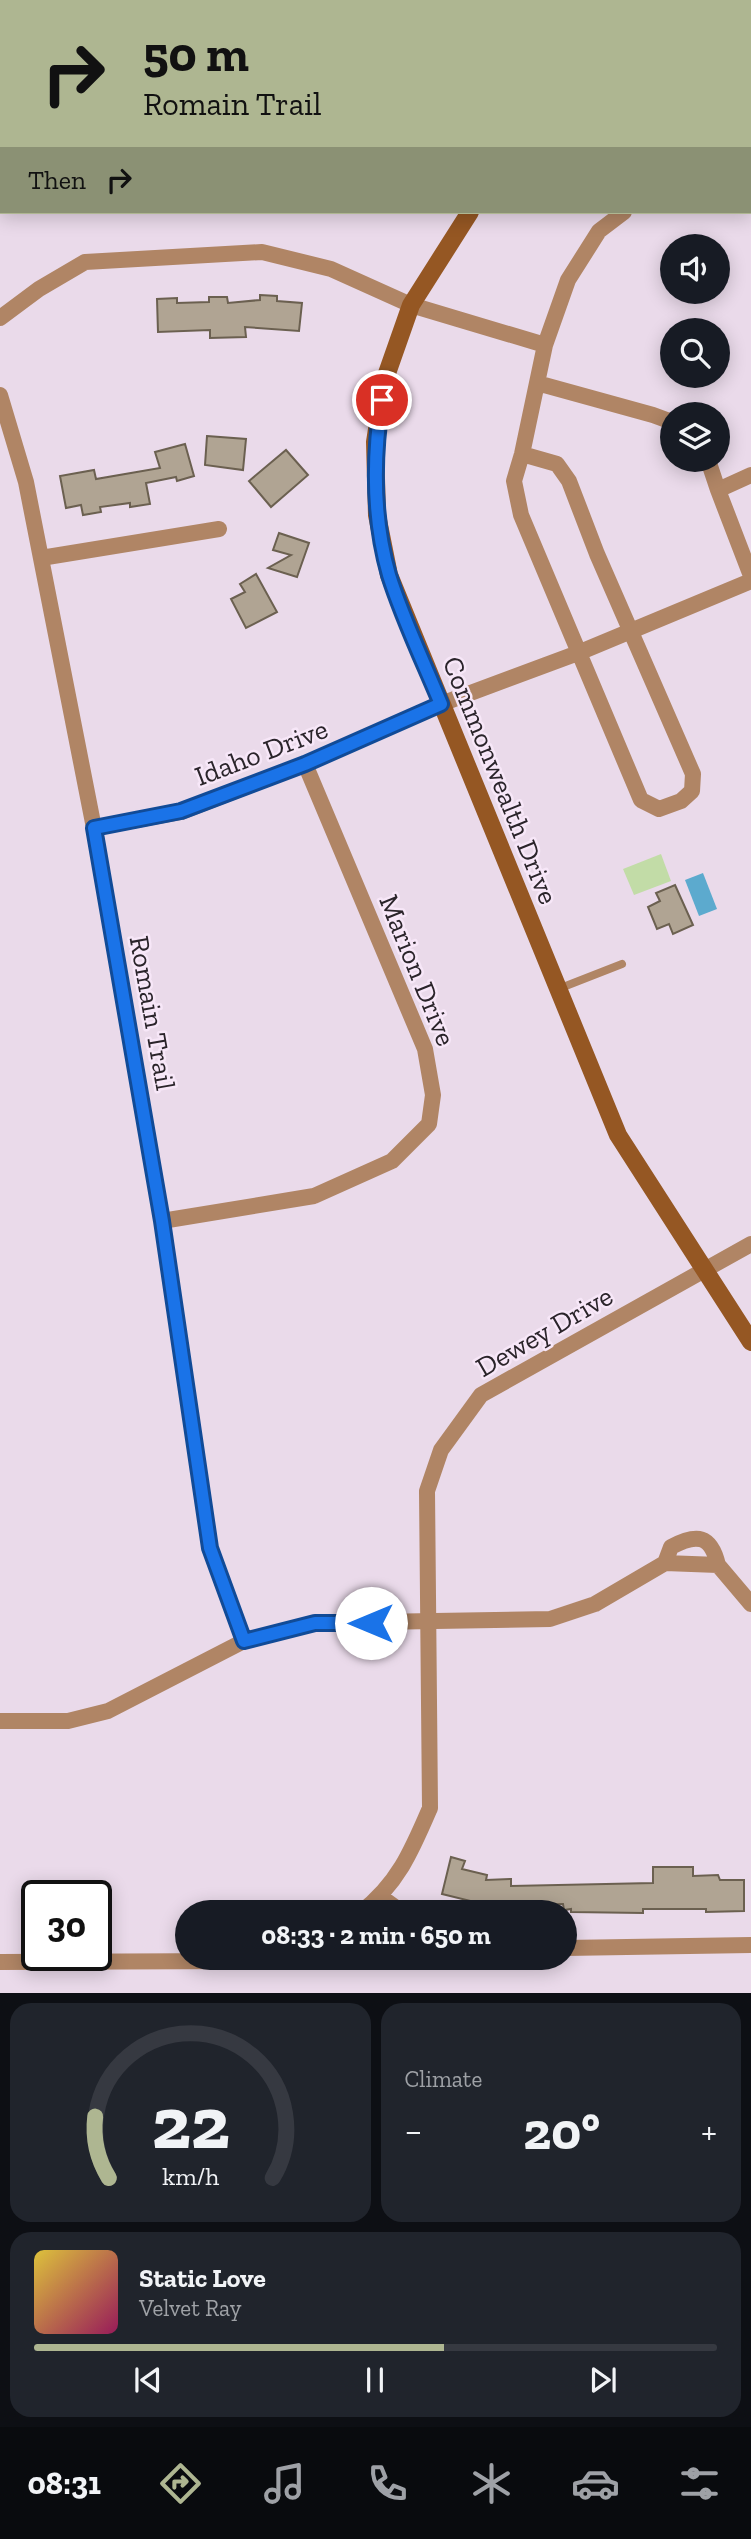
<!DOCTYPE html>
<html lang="en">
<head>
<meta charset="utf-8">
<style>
	body { margin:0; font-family:"Zilla Slab",serif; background:#20242c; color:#f1f3f6; height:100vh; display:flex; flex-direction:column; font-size:26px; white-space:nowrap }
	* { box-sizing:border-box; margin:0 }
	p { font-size:23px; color:#9ea1a6 }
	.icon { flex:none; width:38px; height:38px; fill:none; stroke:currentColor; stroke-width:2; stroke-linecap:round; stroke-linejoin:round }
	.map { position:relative; height:1993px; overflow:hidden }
	.details { display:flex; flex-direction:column; gap:10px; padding:10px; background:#0d0f14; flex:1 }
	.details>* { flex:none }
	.banner { position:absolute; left:0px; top:0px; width:752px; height:214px; box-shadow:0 4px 18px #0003; background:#aeb691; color:#111; overflow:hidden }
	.fabs { position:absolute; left:660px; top:234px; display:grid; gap:14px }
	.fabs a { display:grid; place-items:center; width:70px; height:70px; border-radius:50%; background:#171b24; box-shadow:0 4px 18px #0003; font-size:35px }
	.speed { position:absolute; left:21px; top:1880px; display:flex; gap:14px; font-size:35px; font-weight:700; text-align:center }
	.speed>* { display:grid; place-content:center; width:91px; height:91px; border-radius:50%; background:#171b24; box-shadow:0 4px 18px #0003; line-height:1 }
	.speed .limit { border:4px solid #111; border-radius:10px; background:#fff; color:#111 }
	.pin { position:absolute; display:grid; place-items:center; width:60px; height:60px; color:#fff; margin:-30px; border:4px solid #fff; border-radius:50%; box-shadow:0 2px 7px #0007 }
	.me { position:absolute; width:77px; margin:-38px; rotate:270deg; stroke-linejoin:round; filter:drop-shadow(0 0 5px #0008) }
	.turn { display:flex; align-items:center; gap:24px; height:147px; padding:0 28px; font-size:32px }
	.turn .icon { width:91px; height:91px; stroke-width:2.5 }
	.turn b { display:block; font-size:49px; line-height:60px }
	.then { display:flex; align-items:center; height:66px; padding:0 28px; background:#0003; gap:14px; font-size:26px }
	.big { font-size:52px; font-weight:800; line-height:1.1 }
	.details .tile { flex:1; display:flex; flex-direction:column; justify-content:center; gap:10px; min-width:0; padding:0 24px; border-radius:21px; background:#20242c }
	.details .dial { align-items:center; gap:0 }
	.dial svg { height:182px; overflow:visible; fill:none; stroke:#363941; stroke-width:7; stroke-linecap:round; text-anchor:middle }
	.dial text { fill:#f1f3f6; stroke:none }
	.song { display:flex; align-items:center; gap:21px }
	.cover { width:84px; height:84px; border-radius:10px; background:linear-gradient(135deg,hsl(50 70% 55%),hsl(330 70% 35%)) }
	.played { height:7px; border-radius:4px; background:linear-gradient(90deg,#aeb691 60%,#363941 60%) }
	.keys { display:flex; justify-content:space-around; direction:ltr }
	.heat { display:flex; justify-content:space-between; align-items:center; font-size:38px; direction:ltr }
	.details .tiles { flex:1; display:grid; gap:10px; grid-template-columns:1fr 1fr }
	.tile:last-child { grid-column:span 2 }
	.trip { position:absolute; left:175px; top:1900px; width:402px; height:70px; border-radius:35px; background:#171b24; box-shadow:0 4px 18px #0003; font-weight:800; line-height:70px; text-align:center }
	.tabs { display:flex; height:112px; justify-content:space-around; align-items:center; background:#090b0e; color:#9ea1a6 }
	.tabs .icon { width:49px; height:49px }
	.tabs .on { color:#aeb691 }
	.tabs b { font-size:32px; color:#f1f3f6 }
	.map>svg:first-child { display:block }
	.green { fill:#c2dca7 }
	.water { fill:#5caace }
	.building { fill:#b0a493; stroke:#6b6050; stroke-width:2 }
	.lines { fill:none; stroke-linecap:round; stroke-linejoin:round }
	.lane { stroke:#b08565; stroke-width:8 }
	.street { stroke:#b08565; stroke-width:16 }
	.secondary { stroke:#955723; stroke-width:18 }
	.route-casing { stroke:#114b97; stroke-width:18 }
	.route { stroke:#1a73e8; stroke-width:12 }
	.labels { text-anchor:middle; stroke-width:5; stroke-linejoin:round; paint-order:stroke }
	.street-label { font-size:28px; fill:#2a242a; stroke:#f7e7f8 }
</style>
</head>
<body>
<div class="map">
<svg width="751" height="1993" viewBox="0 0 751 1993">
	<rect width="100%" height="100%" fill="#eadaea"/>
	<path class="green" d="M661 854 671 881 634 895 623 869Z"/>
	<path class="water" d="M703 873 717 909 699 916 685 880Z"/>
	<path class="building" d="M260 295 277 296V301L302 303 299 331 245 327 246 337 210 338V330L158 332 157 299 177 298V303L209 302V297H227L228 303 260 300Z
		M207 436 246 439 243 470 205 465Z
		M185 444 194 476 177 481 176 477 146 483 150 504 130 507V503L100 507 101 512 83 515 81 505 66 508 60 476 94 470 96 479 160 468 155 452Z
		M286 450 308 475 271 507 249 481Z
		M279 533 309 543 297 577 268 568 291 555 273 550Z
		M256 574 277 612 246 628 231 599 245 592 240 584Z
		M675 885 693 925 673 934 669 924 657 929 648 907 660 901 656 893Z
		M451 1857 465 1861 462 1869 487 1875 486 1880 511 1879V1886L653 1883V1867H693V1876L718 1875 720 1880H744V1911L706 1912V1909H643V1913L571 1912V1909L564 1910 563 1904 530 1905V1910H519V1913H499V1908L442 1894Z"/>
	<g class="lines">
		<path class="lane" d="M599 0 606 2
			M697 2 699 0
			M558 989 622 964"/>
		<path class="street" d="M0 318 39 289 85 262 262 252 331 269 411 305 545 345
			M537 383 653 415 672 422
			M0 395 26 482 94 828 162 1221 210 1548 244 1641
			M522 454 557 464 569 481 597 554 693 774 692 791 681 801 659 809 641 800 521 515 514 481 522 454 545 345 568 280 599 231 624 212
			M708 460 718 490
			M751 475 718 490 751 576
			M41 558 219 529
			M94 828 181 812 305 764 441 704 578 653 751 581
			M162 1221 314 1196 392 1161 429 1124 433 1095 425 1049 305 764
			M665 1563 671 1547C697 1533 711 1535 718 1565
			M0 1721H68L108 1711 244 1641 315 1623 550 1619 595 1604 665 1563 718 1565 751 1604
			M381 1897 403 1913
			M360 1913C398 1884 412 1850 430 1808L427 1491 441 1450 481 1395 751 1244
			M565 1948 751 1945
			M0 1962 243 1961 253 1958"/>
		<path class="secondary" d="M580 2V0
			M470 212 411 305 385 379 375 442 377 515 389 575 618 1135 751 1342"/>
	</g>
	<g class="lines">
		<g class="route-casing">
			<path id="route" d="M371 1623H315L244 1641 210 1548 162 1221 94 828 181 811 305 764 441 704C424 663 402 617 389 575 373 519 373 458 382 400"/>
		</g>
		<use href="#route" class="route"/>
	</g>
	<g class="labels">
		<g class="street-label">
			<text transform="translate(261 752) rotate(-21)" y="10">Idaho Drive</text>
			<text transform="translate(501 780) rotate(68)" y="10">Commonwealth Drive</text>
			<text transform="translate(418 970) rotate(68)" y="10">Marion Drive</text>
			<text transform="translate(153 1013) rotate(80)" y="10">Romain Trail</text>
			<text transform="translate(544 1331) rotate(-30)" y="10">Dewey Drive</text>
		</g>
	</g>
</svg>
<div class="fabs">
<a><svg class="icon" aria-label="sound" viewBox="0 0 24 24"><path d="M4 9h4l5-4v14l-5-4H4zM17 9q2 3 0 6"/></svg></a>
<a><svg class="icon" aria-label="search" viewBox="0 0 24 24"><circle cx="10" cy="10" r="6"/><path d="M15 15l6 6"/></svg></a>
<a><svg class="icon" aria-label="layers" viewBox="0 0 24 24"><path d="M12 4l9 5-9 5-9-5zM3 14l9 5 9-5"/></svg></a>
</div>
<div class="speed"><div class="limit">30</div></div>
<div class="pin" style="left:382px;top:400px;background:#d93025"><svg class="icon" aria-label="arrive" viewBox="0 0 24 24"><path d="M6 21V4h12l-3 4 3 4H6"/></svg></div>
<svg class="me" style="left:371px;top:1623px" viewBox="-20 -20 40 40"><circle r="19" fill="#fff"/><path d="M0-13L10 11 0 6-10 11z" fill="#1a73e8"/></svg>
<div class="trip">08:33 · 2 min · 650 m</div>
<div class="banner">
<div class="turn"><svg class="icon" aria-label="right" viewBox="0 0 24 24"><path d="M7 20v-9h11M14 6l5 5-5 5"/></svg><div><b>50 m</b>Romain Trail</div></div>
<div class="then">Then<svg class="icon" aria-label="right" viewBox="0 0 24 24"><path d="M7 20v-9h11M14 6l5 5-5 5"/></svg></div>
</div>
</div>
<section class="details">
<div class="tiles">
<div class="tile dial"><svg viewBox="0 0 100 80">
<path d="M14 69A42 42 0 1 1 86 69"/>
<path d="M14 69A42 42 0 0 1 8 42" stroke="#aeb691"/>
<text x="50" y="56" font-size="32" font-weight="700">22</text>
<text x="50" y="72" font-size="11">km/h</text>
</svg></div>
<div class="tile"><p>Climate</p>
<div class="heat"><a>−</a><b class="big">20°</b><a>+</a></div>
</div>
<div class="tile">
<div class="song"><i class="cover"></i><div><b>Static Love</b><p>Velvet Ray</p></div></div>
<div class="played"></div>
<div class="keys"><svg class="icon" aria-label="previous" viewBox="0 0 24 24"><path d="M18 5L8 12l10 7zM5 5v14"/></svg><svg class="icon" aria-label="pause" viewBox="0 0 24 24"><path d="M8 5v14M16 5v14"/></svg><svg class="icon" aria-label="next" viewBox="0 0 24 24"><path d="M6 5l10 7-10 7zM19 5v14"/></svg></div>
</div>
</div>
</section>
<nav class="tabs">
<b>08:31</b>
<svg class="icon on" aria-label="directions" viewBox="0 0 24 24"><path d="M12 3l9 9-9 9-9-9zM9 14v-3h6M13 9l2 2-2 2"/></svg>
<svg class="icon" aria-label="music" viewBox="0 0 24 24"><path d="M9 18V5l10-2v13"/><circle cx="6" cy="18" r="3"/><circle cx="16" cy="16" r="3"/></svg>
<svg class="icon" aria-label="phone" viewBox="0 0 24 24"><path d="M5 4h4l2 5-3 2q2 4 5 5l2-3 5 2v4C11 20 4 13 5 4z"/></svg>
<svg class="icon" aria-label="climate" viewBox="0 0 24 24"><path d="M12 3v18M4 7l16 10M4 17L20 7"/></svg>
<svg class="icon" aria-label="car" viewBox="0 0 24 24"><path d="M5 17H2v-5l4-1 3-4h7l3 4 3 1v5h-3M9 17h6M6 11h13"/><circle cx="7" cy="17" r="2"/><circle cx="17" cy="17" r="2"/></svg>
<svg class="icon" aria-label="filters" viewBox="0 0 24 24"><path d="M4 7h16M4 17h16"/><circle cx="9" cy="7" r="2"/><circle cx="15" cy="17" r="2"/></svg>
</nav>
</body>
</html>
